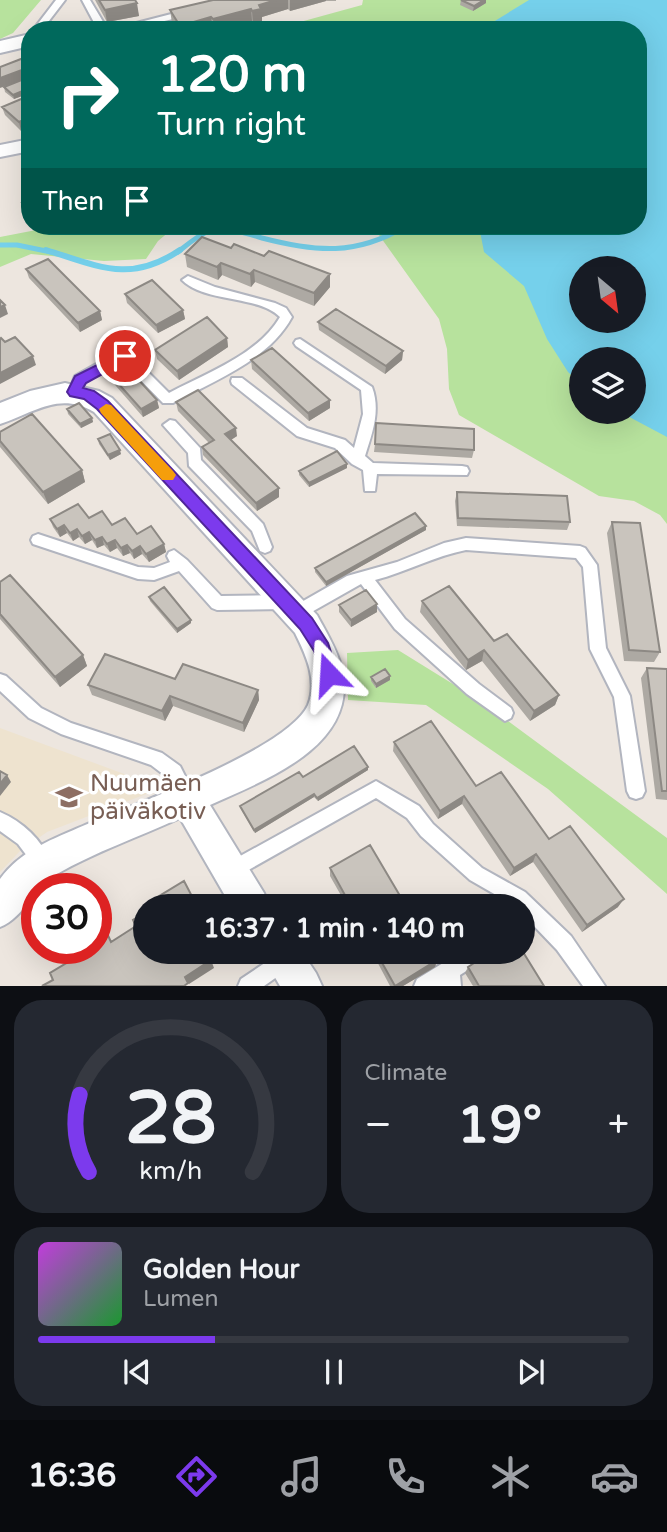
<!DOCTYPE html>
<html lang="en">
<head>
<meta charset="utf-8">
<style>
	body { margin:0; font-family:"Varela Round",sans-serif; background:#242831; color:#f1f3f6; height:100vh; display:flex; flex-direction:column; font-size:26px; white-space:nowrap }
	* { box-sizing:border-box; margin:0 }
	p { font-size:23px; color:#9ea1a6 }
	.icon { flex:none; width:38px; height:38px; fill:none; stroke:currentColor; stroke-width:2; stroke-linecap:round; stroke-linejoin:round }
	.map { position:relative; height:986px; overflow:hidden }
	.details { display:flex; flex-direction:column; gap:14px; padding:14px; background:#0d0f14; flex:1 }
	.details>* { flex:none }
	.hud { position:absolute; left:21px; top:21px; width:626px; height:214px; border-radius:28px; box-shadow:0 7px 28px #0002; background:#00695c; color:#fff; overflow:hidden }
	.needle { width:46px; rotate:151deg }
	.controls { position:absolute; left:569px; top:256px; display:grid; gap:14px }
	.controls a { display:grid; place-items:center; width:77px; height:77px; border-radius:50%; background:#171b24; box-shadow:0 7px 28px #0002; font-size:35px }
	.speed { position:absolute; left:21px; top:873px; display:flex; gap:14px; font-size:35px; font-weight:700; text-align:center }
	.speed>* { display:grid; place-content:center; width:91px; height:91px; border-radius:50%; background:#171b24; box-shadow:0 7px 28px #0002; line-height:1 }
	.speed .limit { border:10px solid #d22; background:#fff; color:#111 }
	.pin { position:absolute; display:grid; place-items:center; width:60px; height:60px; color:#fff; margin:-30px; border:4px solid #fff; border-radius:50%; box-shadow:0 2px 7px #0007 }
	.me { position:absolute; width:77px; margin:-38px; rotate:340deg; stroke-linejoin:round; filter:drop-shadow(0 0 5px #0008) }
	.turn { display:flex; align-items:center; gap:24px; height:147px; padding:0 21px; font-size:32px }
	.turn .icon { width:91px; height:91px; stroke-width:2.5 }
	.turn b { display:block; font-size:49px; line-height:60px }
	.then { display:flex; align-items:center; height:66px; padding:0 21px; background:#0003; gap:14px; font-size:26px }
	.big { font-size:52px; font-weight:800; line-height:1.1 }
	.details .widget { flex:1; display:flex; flex-direction:column; justify-content:center; gap:10px; min-width:0; padding:0 24px; border-radius:28px; background:#242831 }
	.details .dial { align-items:center; gap:0 }
	.dial svg { height:182px; overflow:visible; fill:none; stroke:#363941; stroke-width:7; stroke-linecap:round; text-anchor:middle }
	.dial text { fill:#f1f3f6; stroke:none }
	.song { display:flex; align-items:center; gap:21px }
	.cover { width:84px; height:84px; border-radius:10px; background:linear-gradient(135deg,hsl(290 70% 55%),hsl(130 70% 35%)) }
	.played { height:7px; border-radius:4px; background:linear-gradient(90deg,#7c3aed 30%,#363941 30%) }
	.keys { display:flex; justify-content:space-around; direction:ltr }
	.heat { display:flex; justify-content:space-between; align-items:center; font-size:38px; direction:ltr }
	.details .tiles { flex:1; display:grid; gap:14px; grid-template-columns:1fr 1fr }
	.widget:last-child { grid-column:span 2 }
	.trip { position:absolute; left:133px; top:894px; width:402px; height:70px; border-radius:35px; background:#171b24; box-shadow:0 7px 28px #0002; font-weight:800; line-height:70px; text-align:center }
	.menu { display:flex; height:112px; justify-content:space-around; align-items:center; background:#090b0e; color:#9ea1a6 }
	.menu .icon { width:49px; height:49px }
	.menu .on { color:#7c3aed }
	.menu b { font-size:32px; color:#f1f3f6 }
	.map>svg:first-child { display:block }
	.education { fill:#eee3cf }
	.green { fill:#b7e29d; fill-rule:evenodd }
	.water { fill:#75d0eb; fill-rule:evenodd }
	.lines { fill:none; stroke-linecap:round; stroke-linejoin:round }
	.stream-far1 { stroke:#75d0eb; stroke-width:5 }
	.stream { stroke:#75d0eb; stroke-width:6 }
	.lane-casing { stroke:#b2b5bf; stroke-width:4 }
	.street-casing { stroke:#b2b5bf; stroke-width:4 }
	.lane { fill:#fff; fill-rule:evenodd }
	.street { fill:#fff; fill-rule:evenodd }
	.wall { fill:#ada9a3 }
	.shaded-wall { fill:#8d8984 }
	.building { fill:#c9c4bd; stroke:#8d8984; stroke-width:2 }
	.route { fill:#7c3aed; stroke:#51269a; stroke-width:2 }
	.slow { fill:#f59e0b }
	.labels { text-anchor:middle; stroke-width:7; stroke-linejoin:round; paint-order:stroke }
	.near-education-label { font-size:24px; fill:#785e54; stroke:#fff; text-anchor:start }
</style>
</head>
<body>
<div class="map">
<svg width="667" height="986" viewBox="0 0 667 986">
	<rect width="100%" height="100%" fill="#ede6df"/>
	<path class="education" d="M0 728 162 788 47 832 20 851 0 872Z"/>
	<path class="green" d="M0 0H41L13 33 0 39Z
		M363 0H667V524L660 515 634 501 599 496 459 415 449 389 447 349 439 319 379 235 259 226H639V30H271L362 5ZM581 268H634V320H581ZM581 359H634V411H581Z
		M57 226H176L158 241 146 259 104 261 31 254 0 267V237Z
		M398 650 482 702 667 838V894L548 789 426 705 348 700 347 653Z"/>
	<path class="water" d="M529 0H667V437L618 411H634V359H581V384L568 372 547 339 524 286 484 252 479 226H639V30H480ZM581 268H634V320H581Z"/>
	<g class="lines">
		<path class="stream-far1" d="M0 245H17L51 252
			M178 252C187 245 198 235 209 231 226 226 246 233 262 238 316 252 356 256 406 226"/>
		<path class="stream" d="M46 250C98 266 130 284 180 250"/>
		<g class="lane-casing">
			<path id="lane" d="M56 0H65L42 30H33Z
				M82 0H90L108 30H98Z
				M187 10 190 11V15L126 30H109Z
				M188 276 215 287 275 303 286 308 292 317C268 361 215 380 173 403H163L122 361 85 382 80 395H70L69 392 75 376 123 349 127 351 169 393C206 373 258 355 280 317 258 295 205 303 182 280Z
				M300 339 372 387C381 411 372 433 365 456L373 463 462 466 467 467 469 471 467 475 377 474 375 491H365L363 470 352 464 335 448 297 436 232 384 231 381 232 378H242L307 428 345 440 354 448 363 414 361 390 296 346 294 343 296 340Z
				M170 420 175 421 200 448 201 460 263 524 272 547 270 551 265 553 260 551 252 531 189 466 188 453 163 425Z
				M38 534 138 567 154 568 170 562 167 556 169 552 174 550 187 560 221 596 285 595 290 597 293 602 290 607 285 609 217 610 212 608 179 571 154 580 138 579 33 544 31 540 33 536Z
				M466 538 580 546 585 548 597 565 606 648 630 696 645 791 642 797 636 799 630 797 627 791 614 697 590 649 583 567 576 558 466 550C435 556 406 572 375 580L405 619 479 684 511 708 513 713 511 718 505 721 467 694 395 629 361 584 301 618 296 620 291 618 288 613 291 608 347 576 397 562 444 543Z
				M0 674 6 676 41 708 71 723 162 753 180 766 196 798 193 804 187 806 181 804 168 778 151 765 61 734 29 718 0 691Z
				M376 781 419 806 433 824 482 868 525 892 571 936 605 986H583L557 950 534 926 523 931V906H515L470 880 421 836 407 818 376 798 236 877 230 880 224 877 221 871 224 865Z
				M0 812C23 822 41 839 51 862L48 868 42 871 36 868 18 844 0 831Z
				M281 952 291 953 293 960 291 967 264 986H238L241 979Z
				M461 952H487L485 959 460 975 461 986H414L417 979Z"/>
		</g>
		<g class="street-casing">
			<path id="street" d="M30 34V46L0 53V41Z
				M30 139V151L0 157V145Z
				M65 383 99 391 112 398 317 615C326 632 337 649 342 669 359 746 265 780 210 805L264 893 269 906H231L180 818C139 837 95 852 57 874 33 887 25 917 0 927V879C21 850 53 839 85 825 133 805 288 749 308 705 318 681 306 655 295 633L94 412C59 391 34 413 0 424V403L30 391Z
				M260 952H302L316 973 322 986H280Z"/>
		</g>
		<use href="#lane" class="lane"/>
		<use href="#street" class="street"/>
	</g>
	<path class="wall" d="M95 0H135L139 16 107 22Z
		M213 0H336V1H326L290 11 288 9 262 17V21L253 23 252 21 221 30H176L172 23 170 10Z
		M461 0 486 3 473 11 460 5Z
		M30 85V93L14 99 5 92 4 87Z
		M30 101 21 131 5 115 2 107Z
		M30 201V219L25 212 22 203Z
		M185 254 330 287 314 306 255 282 251 287 222 275 218 280 187 267Z
		M26 269 100 311 102 320 80 332 29 278Z
		M125 294 183 310 185 319 158 333 127 303Z
		M318 322 403 351 402 360 385 374 319 330Z
		M227 338 228 347 179 380 157 359 155 350Z
		M251 360 330 408 309 421 252 369Z
		M99 362 157 400 159 408 143 417 102 370Z
		M176 402 237 436 231 440 279 488V497L257 511 203 455 202 447 209 443 178 411Z
		M67 409 92 418 93 422 81 428 68 414Z
		M0 432 82 470 85 482 48 504 0 447Z
		M98 439 121 454 110 460 99 444Z
		M375 444 474 450 472 458 374 452Z
		M347 468 309 487 299 475V471Z
		M457 492 570 522 567 530 457 526 455 501Z
		M89 518 137 534 164 544 166 552 149 562 142 554 134 559 130 553 123 556 117 548 110 552 104 545 97 548 92 540 85 544 79 537 73 541 67 533 60 537 53 527 50 519Z
		M612 522 660 652 654 662 624 661 607 533Z
		M426 526V530L326 586 315 572V568Z
		M0 582 83 655 87 666 60 687 0 619Z
		M149 597 191 623 177 633 150 601Z
		M422 601 494 641 559 695 555 705 530 721 482 661 466 670 420 612Z
		M377 604V612L351 627 339 612V605Z
		M647 668 667 669V800L656 799 641 678Z
		M371 677 390 680 376 688 371 681Z
		M175 679 258 690 259 700 244 732 173 706 165 721 92 695 88 685Z
		M394 742 476 786 549 839 618 907 582 932 533 862 510 876 462 804 438 819 393 751Z
		M368 767V770L318 801 314 797 255 833 241 809 240 806Z
		M330 868 406 906H347L330 876Z
		M372 952H432L437 960 435 967 403 986H390Z
		M468 967 544 986H473L465 973Z"/>
	<path class="shaded-wall" d="M276 0H288V9L262 17V21L253 23 252 11 259 5Z
		M290 0H326V1L290 11Z
		M484 0H486V3L473 11 474 6Z
		M137 3 139 16 107 22 105 10Z
		M251 9 252 21 221 30H214L213 19Z
		M211 17 213 29 181 30 180 26Z
		M30 67V77L0 88V78Z
		M30 88V93L14 99 13 95Z
		M30 117V127L21 131 19 122Z
		M221 263 222 275 218 280 217 267Z
		M254 270 255 282 251 287 250 274Z
		M330 274V287L314 306V293Z
		M5 305 8 314 0 318V307Z
		M183 310 185 319 158 333 156 325Z
		M100 311 102 320 80 332 78 323Z
		M227 338 228 347 179 380 177 371Z
		M403 351 402 360 385 374 386 366Z
		M33 356 36 365 0 384V373Z
		M157 400 159 408 143 417 141 409Z
		M330 400V408L309 421 308 413Z
		M92 418 93 422 81 428 80 424Z
		M236 428 237 436 226 443 225 434Z
		M120 450 121 454 110 460 108 455Z
		M347 464V468L309 487V483Z
		M82 470 85 482 48 504 43 492Z
		M279 488V497L257 511 256 503Z
		M64 525 67 533 60 537 57 529Z
		M426 526V530L326 586V582Z
		M77 529 79 537 73 541 70 533Z
		M89 532 92 540 85 544 82 536Z
		M102 537 104 545 97 548 95 540Z
		M115 540 117 548 110 552 107 544Z
		M164 544 166 552 149 562 146 554Z
		M127 545 130 553 123 556 121 548Z
		M140 546 142 554 134 559 132 551Z
		M377 604V612L351 627V620Z
		M191 620V623L177 633V629Z
		M484 650 482 661 466 670 468 660Z
		M83 655 87 666 60 687 55 677Z
		M390 676V680L376 688V684Z
		M258 690 259 700 244 732 243 723Z
		M559 695 555 705 530 721 534 711Z
		M170 696 173 706 165 721 162 711Z
		M368 767V770L318 801 317 798Z
		M7 775 11 782 0 796V784Z
		M314 794V797L255 833 254 830Z
		M464 796 462 804 438 819 440 811Z
		M536 854 533 862 510 876 514 868Z
		M624 899 618 907 582 932 587 925Z
		M211 960 214 968 189 984 185 977Z
		M437 960 435 967 403 986H395Z"/>
	<path class="building" d="M99 0H135L137 3 105 10Z
		M213 0H276L259 5 261 9 252 11 251 9 213 19 211 17 180 26 170 10Z
		M461 0H484L474 6Z
		M140 22 145 30H134L131 24Z
		M21 59 30 67 0 78V67Z
		M24 79 30 85V88L13 95 4 87Z
		M26 97 30 101V117L19 122 2 107Z
		M30 201V215L22 203Z
		M202 237 231 248 234 244 264 256 269 251 330 274 314 293 254 270 250 274 221 263 217 267 185 254Z
		M48 259 100 311 78 323 26 269Z
		M152 280 183 310 156 325 125 294Z
		M0 300 5 305 0 307Z
		M336 309 403 351 386 366 318 322Z
		M207 317 227 338 177 371 155 350Z
		M15 337 33 356 0 373V339L1 338 5 342Z
		M272 348 330 400 308 413 251 360Z
		M115 354 157 400 141 409 99 362Z
		M198 390 236 428 225 434 279 488 256 503 202 447 214 440 176 402Z
		M79 403 92 418 80 424 67 409Z
		M32 414 82 470 43 492 0 441V432Z
		M376 423 474 429V450L375 444Z
		M110 434 120 450 108 455 98 439Z
		M337 451 347 464 309 483 299 471Z
		M457 492 567 496 570 522 458 518Z
		M78 504 89 518 102 511 112 525 125 518 137 534 151 526 164 544 146 554 140 546 132 551 127 545 121 548 115 540 107 544 102 537 95 540 89 532 82 536 77 529 70 533 64 525 57 529 50 519Z
		M415 513 426 526 326 582 315 568Z
		M612 522 640 523 660 652 629 650Z
		M10 575 83 655 55 677 0 614V582Z
		M449 586 494 641 507 634 559 695 534 711 484 650 468 660 422 601Z
		M164 587 191 620 177 629 149 597Z
		M366 590 377 604 351 620 339 605Z
		M105 654 175 679 183 664 258 690 243 723 170 696 162 711 88 685Z
		M647 668 667 669V791H662Z
		M385 669 390 676 376 684 371 677Z
		M431 721 476 786 501 772 549 839 570 826 624 899 587 925 536 854 514 868 464 796 440 811 394 742Z
		M354 746 368 767 317 798 314 794 254 830 240 806 299 772 303 777Z
		M0 771 7 775 0 784Z
		M370 845 406 906H351L330 868Z
		M184 881 197 906H156L159 905 156 898Z
		M145 913V952H206L211 960 185 977 188 983 184 986H42L53 980 50 973 78 956 75 950 77 948H96V937L106 931 111 942 136 926 133 920Z
		M376 952H432L437 960 395 986Z
		M491 952H523L544 986H479L468 967Z"/>
	<path class="route" d="M125 351 132 356 130 359 86 383 83 388 94 391 108 401 312 618 328 643 338 674 335 679 329 682 323 679 314 651 300 629 97 409 84 399 70 396 67 392 75 376Z"/>
	<path class="slow" d="M106 404 111 405 173 471 176 475 173 480H162L101 413 99 409Z"/>
	<defs>
		<g id="school-bare" transform="scale(2.1)"><path d="M0-5L7-2L0 1L-7-2ZM-4 1L0 2.5L4 1V4Q0 6-4 4Z" fill="#8d6e63" stroke="#fff" stroke-width="2.5" paint-order="stroke"/></g>
	</defs>
	<g fill-rule="evenodd">
		<use href="#school-bare" x="69" y="797"/>
	</g>
	<g class="labels">
		<g class="near-education-label">
			<text x="90" y="791">Nuumäen<tspan x="90" dy="28">päiväkotiv</tspan></text>
		</g>
	</g>
</svg>
<div class="controls">
<a><svg class="needle" viewBox="-14 -14 28 28"><path d="M0-13l5 13h-10z" fill="#e53935"/><path d="M0 13l5-13h-10z" fill="#9ea1a6"/></svg></a>
<a><svg class="icon" aria-label="layers" viewBox="0 0 24 24"><path d="M12 4l9 5-9 5-9-5zM3 14l9 5 9-5"/></svg></a>
</div>
<div class="speed"><div class="limit">30</div></div>
<div class="pin" style="left:125px;top:356px;background:#d93025"><svg class="icon" aria-label="arrive" viewBox="0 0 24 24"><path d="M6 21V4h12l-3 4 3 4H6"/></svg></div>
<svg class="me" style="left:329px;top:674px" viewBox="-20 -20 40 40"><path d="M0-17L14 15 0 8-14 15z" fill="#7c3aed" stroke="#fff" stroke-width="4"/></svg>
<div class="trip">16:37 · 1 min · 140 m</div>
<div class="hud">
<div class="turn"><svg class="icon" aria-label="right" viewBox="0 0 24 24"><path d="M7 20v-9h11M14 6l5 5-5 5"/></svg><div><b>120 m</b>Turn right</div></div>
<div class="then">Then<svg class="icon" aria-label="arrive" viewBox="0 0 24 24"><path d="M6 21V4h12l-3 4 3 4H6"/></svg></div>
</div>
</div>
<section class="details">
<div class="tiles">
<div class="widget dial"><svg viewBox="0 0 100 80">
<path d="M14 69A42 42 0 1 1 86 69"/>
<path d="M14 69A42 42 0 0 1 10 35" stroke="#7c3aed"/>
<text x="50" y="56" font-size="32" font-weight="700">28</text>
<text x="50" y="72" font-size="11">km/h</text>
</svg></div>
<div class="widget"><p>Climate</p>
<div class="heat"><a>−</a><b class="big">19°</b><a>+</a></div>
</div>
<div class="widget">
<div class="song"><i class="cover"></i><div><b>Golden Hour</b><p>Lumen</p></div></div>
<div class="played"></div>
<div class="keys"><svg class="icon" aria-label="previous" viewBox="0 0 24 24"><path d="M18 5L8 12l10 7zM5 5v14"/></svg><svg class="icon" aria-label="pause" viewBox="0 0 24 24"><path d="M8 5v14M16 5v14"/></svg><svg class="icon" aria-label="next" viewBox="0 0 24 24"><path d="M6 5l10 7-10 7zM19 5v14"/></svg></div>
</div>
</div>
</section>
<nav class="menu">
<b>16:36</b>
<svg class="icon on" aria-label="directions" viewBox="0 0 24 24"><path d="M12 3l9 9-9 9-9-9zM9 14v-3h6M13 9l2 2-2 2"/></svg>
<svg class="icon" aria-label="music" viewBox="0 0 24 24"><path d="M9 18V5l10-2v13"/><circle cx="6" cy="18" r="3"/><circle cx="16" cy="16" r="3"/></svg>
<svg class="icon" aria-label="phone" viewBox="0 0 24 24"><path d="M5 4h4l2 5-3 2q2 4 5 5l2-3 5 2v4C11 20 4 13 5 4z"/></svg>
<svg class="icon" aria-label="climate" viewBox="0 0 24 24"><path d="M12 3v18M4 7l16 10M4 17L20 7"/></svg>
<svg class="icon" aria-label="car" viewBox="0 0 24 24"><path d="M5 17H2v-5l4-1 3-4h7l3 4 3 1v5h-3M9 17h6M6 11h13"/><circle cx="7" cy="17" r="2"/><circle cx="17" cy="17" r="2"/></svg>
</nav>
</body>
</html>
